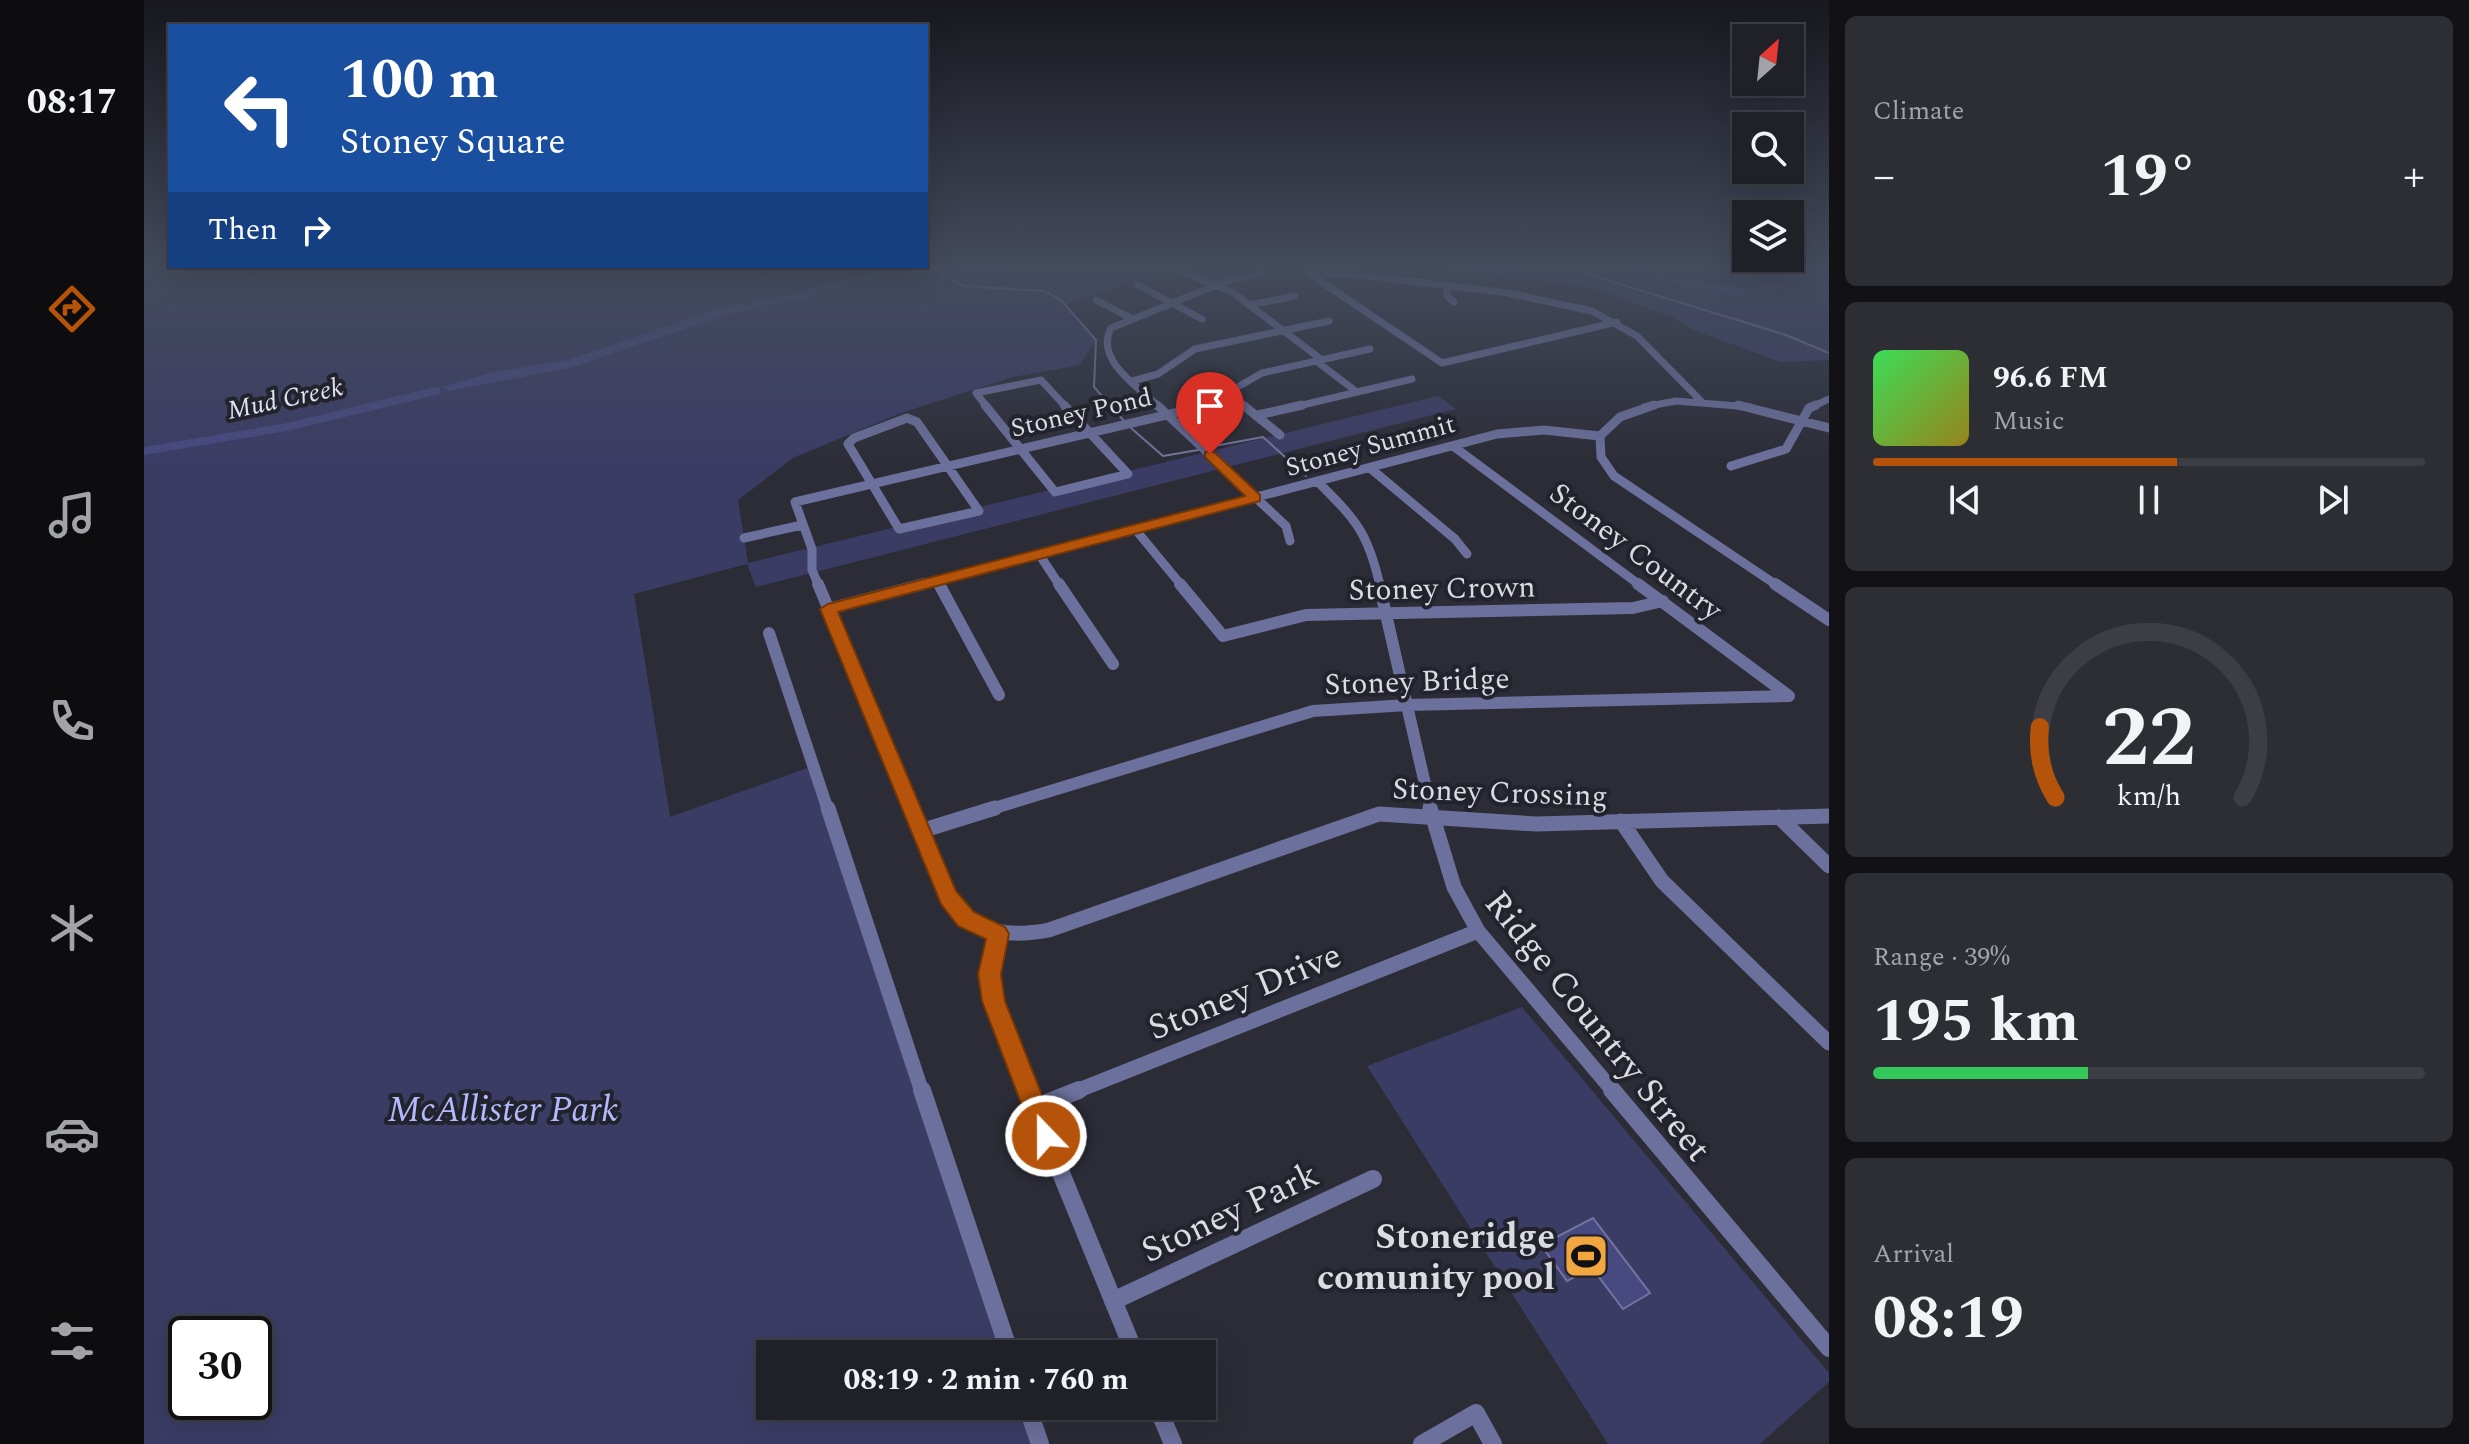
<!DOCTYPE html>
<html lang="en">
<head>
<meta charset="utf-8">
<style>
	body { margin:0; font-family:Spectral,serif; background:#2d2e34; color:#f1f3f6; height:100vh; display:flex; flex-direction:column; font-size:30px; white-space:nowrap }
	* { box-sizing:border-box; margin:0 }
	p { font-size:26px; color:#a2a3a8 }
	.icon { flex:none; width:44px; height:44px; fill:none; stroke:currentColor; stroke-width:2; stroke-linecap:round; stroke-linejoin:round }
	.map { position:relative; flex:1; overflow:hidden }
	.drawer { display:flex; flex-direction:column; gap:16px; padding:16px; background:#121216; width:640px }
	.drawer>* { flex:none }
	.top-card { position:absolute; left:24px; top:24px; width:760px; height:244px; border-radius:0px; box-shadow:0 8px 32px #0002,0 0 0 2px #3d3e45; background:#1a4fa0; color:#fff; overflow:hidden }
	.needle { width:52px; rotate:27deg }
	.tools { position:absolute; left:1588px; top:24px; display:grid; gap:16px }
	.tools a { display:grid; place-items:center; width:72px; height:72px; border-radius:0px; background:#202128; box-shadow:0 8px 32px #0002,0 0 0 2px #3d3e45; font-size:40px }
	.speed { position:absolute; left:24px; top:1316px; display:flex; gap:16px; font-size:40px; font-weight:700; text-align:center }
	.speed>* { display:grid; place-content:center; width:104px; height:104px; border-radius:50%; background:#202128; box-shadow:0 8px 32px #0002,0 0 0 2px #3d3e45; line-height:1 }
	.speed .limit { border:4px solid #111; border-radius:12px; background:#fff; color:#111 }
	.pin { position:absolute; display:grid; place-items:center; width:68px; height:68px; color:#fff; margin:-82px -34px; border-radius:50% 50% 50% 0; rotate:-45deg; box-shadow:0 0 8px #0007 }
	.pin .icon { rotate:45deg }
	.me { position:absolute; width:88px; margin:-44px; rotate:338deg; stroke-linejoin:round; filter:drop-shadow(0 0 6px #0008) }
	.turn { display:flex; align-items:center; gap:28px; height:168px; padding:0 40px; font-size:36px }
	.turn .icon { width:104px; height:104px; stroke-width:2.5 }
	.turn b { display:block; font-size:56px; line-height:68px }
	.then { display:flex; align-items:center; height:76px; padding:0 40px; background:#0003; gap:16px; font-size:30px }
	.big { font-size:60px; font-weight:700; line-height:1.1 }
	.drawer .card { flex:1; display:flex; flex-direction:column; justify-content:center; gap:12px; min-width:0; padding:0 28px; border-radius:12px; background:#2d2e34 }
	.drawer .dial { align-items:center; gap:0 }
	.dial svg { height:208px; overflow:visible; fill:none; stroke:#3d3e45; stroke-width:7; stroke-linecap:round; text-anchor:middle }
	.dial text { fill:#f1f3f6; stroke:none }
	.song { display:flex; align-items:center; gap:24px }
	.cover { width:96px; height:96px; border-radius:12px; background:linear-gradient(135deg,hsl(130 70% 55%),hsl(50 70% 35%)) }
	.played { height:8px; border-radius:4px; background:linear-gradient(90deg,#b45309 55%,#3d3e45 55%) }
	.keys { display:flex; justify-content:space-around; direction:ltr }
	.heat { display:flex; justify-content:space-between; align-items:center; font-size:44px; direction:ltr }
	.charge { height:12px; border-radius:6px; background:linear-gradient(90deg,#34c759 39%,#3d3e45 0) }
	.trip { position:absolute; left:612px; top:1340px; width:460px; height:80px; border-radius:0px; background:#202128; box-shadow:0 8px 32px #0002,0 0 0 2px #3d3e45; font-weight:700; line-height:80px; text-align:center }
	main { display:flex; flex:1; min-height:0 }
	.menu { display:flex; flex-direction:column; width:144px; justify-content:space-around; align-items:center; background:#0d0d10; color:#a2a3a8 }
	.menu .icon { width:56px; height:56px }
	.menu .selected { color:#b45309 }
	.menu b { font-size:36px; color:#f1f3f6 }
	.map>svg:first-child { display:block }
	.green { fill:#3b3c64; fill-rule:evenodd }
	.water { fill:#484981; stroke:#74759e; stroke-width:2 }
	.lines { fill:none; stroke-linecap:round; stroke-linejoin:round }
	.stream { stroke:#74759e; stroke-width:2 }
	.river { fill:#484981; fill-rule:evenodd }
	.minor-far4 { stroke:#6c709c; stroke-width:7 }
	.minor-far3 { stroke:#6c709c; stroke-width:9 }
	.minor-far2 { stroke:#6c709c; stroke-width:12 }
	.minor-far1 { stroke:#6c709c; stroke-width:15 }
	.minor { stroke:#6c709c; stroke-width:18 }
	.route { fill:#b45309; stroke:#753606; stroke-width:2 }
	.labels { text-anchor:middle; stroke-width:8; stroke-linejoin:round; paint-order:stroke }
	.far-water-label { font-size:26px; font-style:italic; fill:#e1e3f5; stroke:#22232c }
	.far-street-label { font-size:26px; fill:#dbdbe2; stroke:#22232c }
	.street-label { font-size:30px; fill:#dbdbe2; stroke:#22232c }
	.near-street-label { font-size:36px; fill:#dbdbe2; stroke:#22232c }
	.near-park-label { font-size:36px; font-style:italic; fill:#b4b9ff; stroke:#22232c }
	.near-poi-label { font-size:36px; font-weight:bold; fill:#dbdbe2; stroke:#22232c; text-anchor:end }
</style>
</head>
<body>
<main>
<nav class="menu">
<b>08:17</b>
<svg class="icon selected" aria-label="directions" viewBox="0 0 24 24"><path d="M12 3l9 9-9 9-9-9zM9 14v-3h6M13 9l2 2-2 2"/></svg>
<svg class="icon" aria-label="music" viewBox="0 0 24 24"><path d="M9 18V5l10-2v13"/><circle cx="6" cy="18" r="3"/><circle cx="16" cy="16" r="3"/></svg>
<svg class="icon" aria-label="phone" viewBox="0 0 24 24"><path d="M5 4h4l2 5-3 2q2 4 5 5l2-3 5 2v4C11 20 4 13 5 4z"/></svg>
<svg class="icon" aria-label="climate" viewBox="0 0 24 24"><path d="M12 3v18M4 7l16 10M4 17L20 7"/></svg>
<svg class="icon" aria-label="car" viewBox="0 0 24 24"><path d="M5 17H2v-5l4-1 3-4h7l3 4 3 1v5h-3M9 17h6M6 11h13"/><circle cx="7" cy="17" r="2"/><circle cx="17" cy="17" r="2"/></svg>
<svg class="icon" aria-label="filters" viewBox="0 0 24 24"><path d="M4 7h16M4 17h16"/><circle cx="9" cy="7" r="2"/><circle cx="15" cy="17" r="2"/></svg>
</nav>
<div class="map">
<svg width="1685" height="1444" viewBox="0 0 1685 1444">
	<rect width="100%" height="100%" fill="#2b2c36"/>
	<path class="green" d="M0 263H26V266H782V263H1052L998 277 922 305 952 341 935 365 869 377 757 413 649 458 594 500 604 563 1294 396 1312 409 612 587 603 564 490 594 526 817 666 767 858 1354H626V1406H875L887 1444H0ZM42 1334H110V1402H42Z
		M1252 263H1685V360L1637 362 1552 331 1528 317 1450 288Z
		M1378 1007 1685 1373V1382L1616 1444H1464L1223 1066Z"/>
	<path class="water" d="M1449 1218 1506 1293 1479 1309 1448 1268 1423 1281 1397 1245Z"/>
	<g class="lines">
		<path class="stream" d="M1407 263 1642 335 1685 353
			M782 264 820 286 900 291 917 300 952 340 950 387 980 421
			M987 428 1019 456 1054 450
			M1065 447 1119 437 1162 476"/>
		<path class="river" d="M1468 263H1484L1550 283 1614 289 1678 263H1685V268L1615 296 1549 289Z
			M761 266H782L680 291 661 299 584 314 430 367 305 391 298 387 345 373 423 360 577 308 658 293 672 286Z
			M291 387 296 388V394L143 431 0 455V447L143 423Z"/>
		<path class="minor-far4" d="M1034 270 1088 292 1178 360
			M1166 274 1217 275 1364 293 1448 311 1493 336 1558 402
			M1166 274 1298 363 1473 322
			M994 285 1058 319
			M1303 286V296L1310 302
			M952 300 987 318
			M1105 305 1151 296
			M1172 361 1213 392
			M988 381 1014 374 1051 349 1185 321
			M1084 397 1103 407
			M843 407 832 393 897 380 922 407
			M1015 407C995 387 950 360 967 328L1085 280 1118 273
			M1059 407 1118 373 1226 349
			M1150 407 1268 379
			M1500 407 1532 401 1606 407
			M1668 407 1685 399"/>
		<path class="minor-far3" d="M841 405 911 492 984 474 920 405
			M1013 405 1142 526 1146 541
			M1099 405 1136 435
			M1594 405 1685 428
			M1114 415 1158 405
			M763 418 773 422 835 511 755 529 704 444 710 438Z
			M1456 436 1457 457 1470 476 1634 586
			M1456 436 1476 417 1510 405
			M1309 446 1497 586
			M1587 466 1642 449 1665 408 1672 405
			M1226 468 1311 539 1323 554
			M1173 481C1212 520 1224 532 1236 586
			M991 529 1038 586
			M600 538 658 525
			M895 554 916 586
			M793 581 796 586
			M675 586 668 570V549L651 502 1065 405
			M773 586 1353 434 1400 430 1456 436"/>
		<path class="minor-far2" d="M674 584 770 810
			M795 584 855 695
			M915 584 969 664
			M1036 584 1079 636 1162 615 1489 608 1519 601
			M1235 584 1287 810
			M1494 584 1645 696
			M1631 584 1685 620
			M684 609 780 584
			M625 633 684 810
			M844 810 1169 711 1263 705 1645 696"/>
		<path class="minor-far1" d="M684 808 778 1092
			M769 808C800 883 805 949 905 930L1235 814 1392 824 1685 816
			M1286 808 1310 887 1334 931 1470 1092
			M1635 817 1685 866
			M1477 821 1518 881 1685 1043
			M777 831 851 808
			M854 934 846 974 855 1021 884 1092
			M930 1092 1334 931"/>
		<path class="minor" d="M778 1090 866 1354
			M883 1090 991 1354
			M1468 1090 1685 1348
			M890 1108 935 1090
			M969 1301 1229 1179
			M883 1406 896 1444
			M1013 1406 1029 1444
			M1278 1444 1332 1413 1349 1444"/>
	</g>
	<linearGradient id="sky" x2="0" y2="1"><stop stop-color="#18181e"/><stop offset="0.57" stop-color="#444b5d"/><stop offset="1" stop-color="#444b5d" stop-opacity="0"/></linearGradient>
	<rect width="1685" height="465" fill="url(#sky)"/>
	<path class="route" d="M1061 452H1070L1116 495V501L694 612 812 891 830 912 861 927 865 934 857 974 861 1001 914 1136 911 1145 902 1148 893 1145 838 1001 834 974 842 939 814 926 797 904 676 609 684 604 1101 496 1061 457Z"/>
	<defs>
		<g id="stadium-square" transform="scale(2.3)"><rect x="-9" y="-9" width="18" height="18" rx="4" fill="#f1a63f" stroke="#22232c"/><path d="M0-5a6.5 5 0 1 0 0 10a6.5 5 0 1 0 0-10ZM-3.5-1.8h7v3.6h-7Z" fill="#111"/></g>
	</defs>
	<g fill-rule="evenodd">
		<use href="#stadium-square" x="1442" y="1256"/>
	</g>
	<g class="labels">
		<g class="far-water-label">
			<text transform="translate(141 398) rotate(-12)" y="9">Mud Creek</text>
		</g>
		<g class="far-street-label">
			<text transform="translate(937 412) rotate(-13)" y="9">Stoney Pond</text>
			<text transform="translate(1226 445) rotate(-15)" y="9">Stoney Summit</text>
		</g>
		<g class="street-label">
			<text transform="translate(1492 551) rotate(37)" y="10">Stoney Country</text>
			<text transform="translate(1298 588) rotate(-1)" y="10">Stoney Crown</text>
			<text transform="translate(1273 681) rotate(-2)" y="10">Stoney Bridge</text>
			<text transform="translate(1356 792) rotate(2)" y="10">Stoney Crossing</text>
		</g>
		<g class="near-street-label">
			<text transform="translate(1100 990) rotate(-22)" y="13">Stoney Drive</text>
			<text transform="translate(1455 1025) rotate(51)" y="13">Ridge Country Street</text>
			<text transform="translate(1085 1211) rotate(-25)" y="13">Stoney Park</text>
		</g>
		<g class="near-park-label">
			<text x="359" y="1121">McAllister Park</text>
		</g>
		<g class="near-poi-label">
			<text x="1411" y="1248">Stoneridge<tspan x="1411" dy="41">comunity pool</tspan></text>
		</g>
	</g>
</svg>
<div class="tools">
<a><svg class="needle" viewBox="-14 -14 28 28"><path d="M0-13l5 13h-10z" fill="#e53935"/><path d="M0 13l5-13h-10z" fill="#a2a3a8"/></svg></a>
<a><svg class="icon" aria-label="search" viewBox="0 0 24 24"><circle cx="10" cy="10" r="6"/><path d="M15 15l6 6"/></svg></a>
<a><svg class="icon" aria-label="layers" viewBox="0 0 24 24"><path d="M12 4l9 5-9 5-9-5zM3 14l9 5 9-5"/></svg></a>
</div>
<div class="speed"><div class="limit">30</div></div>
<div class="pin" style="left:1066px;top:454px;background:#d93025"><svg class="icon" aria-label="arrive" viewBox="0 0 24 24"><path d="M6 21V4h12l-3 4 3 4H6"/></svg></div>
<svg class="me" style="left:902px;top:1136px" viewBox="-20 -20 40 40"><circle r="17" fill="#b45309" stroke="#fff" stroke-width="3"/><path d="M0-11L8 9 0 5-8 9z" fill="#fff"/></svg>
<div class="trip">08:19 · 2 min · 760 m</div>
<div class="top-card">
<div class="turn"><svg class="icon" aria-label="left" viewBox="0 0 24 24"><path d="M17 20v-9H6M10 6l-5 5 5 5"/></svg><div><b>100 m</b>Stoney Square</div></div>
<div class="then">Then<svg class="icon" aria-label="right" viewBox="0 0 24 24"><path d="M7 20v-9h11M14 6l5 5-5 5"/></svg></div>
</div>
</div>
<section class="drawer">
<div class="card"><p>Climate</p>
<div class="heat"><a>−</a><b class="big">19°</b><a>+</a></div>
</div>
<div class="card">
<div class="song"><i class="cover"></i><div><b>96.6 FM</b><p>Music</p></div></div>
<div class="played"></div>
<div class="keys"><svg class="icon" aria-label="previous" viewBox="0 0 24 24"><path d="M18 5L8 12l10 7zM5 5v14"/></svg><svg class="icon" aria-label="pause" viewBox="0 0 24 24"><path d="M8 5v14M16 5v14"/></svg><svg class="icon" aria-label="next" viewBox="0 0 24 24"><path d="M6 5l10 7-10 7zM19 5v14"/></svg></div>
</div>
<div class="card dial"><svg viewBox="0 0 100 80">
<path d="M14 69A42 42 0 1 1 86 69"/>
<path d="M14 69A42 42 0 0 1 8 42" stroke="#b45309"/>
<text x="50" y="56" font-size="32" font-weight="700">22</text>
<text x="50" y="72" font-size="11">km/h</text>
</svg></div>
<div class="card"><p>Range · 39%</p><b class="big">195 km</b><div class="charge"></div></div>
<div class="card"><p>Arrival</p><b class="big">08:19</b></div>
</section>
</main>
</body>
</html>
